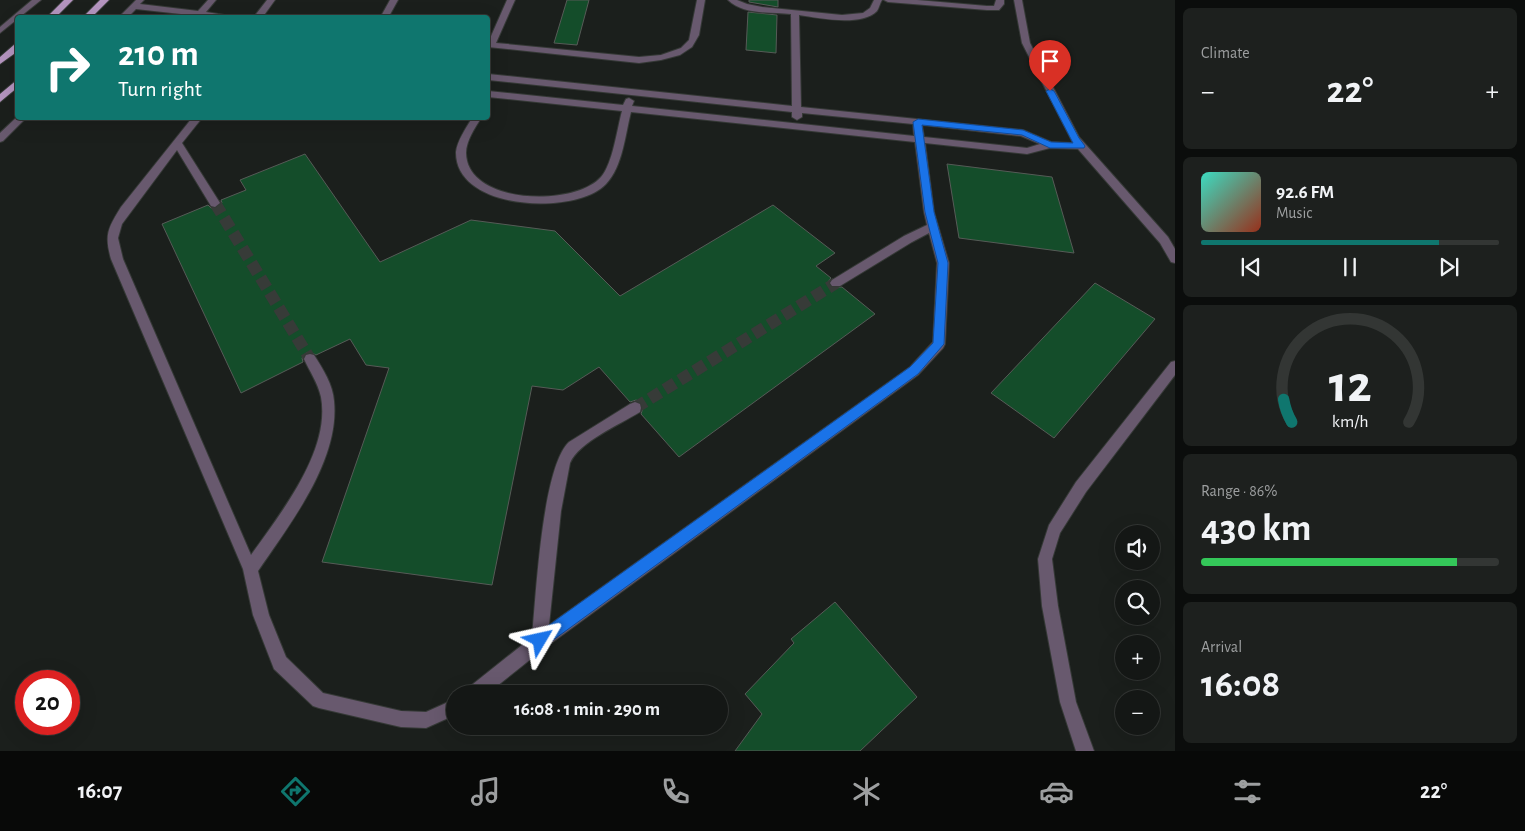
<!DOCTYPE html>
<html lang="en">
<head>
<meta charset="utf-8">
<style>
	body { margin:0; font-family:"Alegreya Sans",sans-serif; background:#1d201e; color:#f1f3f6; height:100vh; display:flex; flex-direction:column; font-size:19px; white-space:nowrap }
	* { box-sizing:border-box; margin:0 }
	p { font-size:16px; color:#9d9fa0 }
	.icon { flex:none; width:28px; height:28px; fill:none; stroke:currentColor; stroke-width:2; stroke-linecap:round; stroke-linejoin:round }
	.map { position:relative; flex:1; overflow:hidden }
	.drawer { display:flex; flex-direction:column; gap:8px; padding:8px; background:#0b0d0c; width:350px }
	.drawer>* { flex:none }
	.banner { position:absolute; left:15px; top:15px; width:475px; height:105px; border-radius:5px; box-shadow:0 5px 20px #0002,0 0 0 1px #333634; background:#0f766e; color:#fff; overflow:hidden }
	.buttons { position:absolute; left:1115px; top:525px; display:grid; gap:10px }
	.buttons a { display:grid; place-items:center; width:45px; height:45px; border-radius:50%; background:#141715; box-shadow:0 5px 20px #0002,0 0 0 1px #333634; font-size:25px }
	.speed { position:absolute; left:15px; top:670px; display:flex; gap:10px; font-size:25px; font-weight:700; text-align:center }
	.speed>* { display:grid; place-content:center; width:65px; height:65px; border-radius:50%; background:#141715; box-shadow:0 5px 20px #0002,0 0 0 1px #333634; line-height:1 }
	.speed .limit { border:8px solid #d22; background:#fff; color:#111 }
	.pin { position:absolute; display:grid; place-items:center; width:42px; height:42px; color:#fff; margin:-51px -21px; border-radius:50% 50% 50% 0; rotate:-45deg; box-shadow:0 0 5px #0007 }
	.pin .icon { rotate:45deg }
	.me { position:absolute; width:55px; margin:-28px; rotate:54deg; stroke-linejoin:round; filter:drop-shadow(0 0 4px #0008) }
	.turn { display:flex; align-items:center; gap:18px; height:105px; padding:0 20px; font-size:22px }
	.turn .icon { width:65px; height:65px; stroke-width:2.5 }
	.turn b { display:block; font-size:35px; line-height:42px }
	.big { font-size:38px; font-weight:700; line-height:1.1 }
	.drawer .card { flex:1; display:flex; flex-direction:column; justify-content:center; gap:8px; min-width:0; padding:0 18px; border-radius:8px; background:#1d201e }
	.drawer .dial { align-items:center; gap:0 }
	.dial svg { height:130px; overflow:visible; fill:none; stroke:#333634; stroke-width:7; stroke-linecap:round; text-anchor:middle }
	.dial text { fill:#f1f3f6; stroke:none }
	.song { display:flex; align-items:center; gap:15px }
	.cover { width:60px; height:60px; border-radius:8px; background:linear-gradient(135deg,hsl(170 70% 55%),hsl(10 70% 35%)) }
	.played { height:5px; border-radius:2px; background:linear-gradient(90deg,#0f766e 80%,#333634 80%) }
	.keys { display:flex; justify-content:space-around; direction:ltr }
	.heat { display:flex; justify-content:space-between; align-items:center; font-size:28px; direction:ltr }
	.charge { height:8px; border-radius:4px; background:linear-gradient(90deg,#34c759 86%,#333634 0) }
	.trip { position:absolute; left:446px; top:685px; width:282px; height:50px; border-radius:25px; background:#141715; box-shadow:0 5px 20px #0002,0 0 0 1px #333634; font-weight:700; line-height:50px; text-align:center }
	.menu { display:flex; height:80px; justify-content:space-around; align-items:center; background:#080908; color:#9d9fa0 }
	.menu .icon { width:35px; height:35px }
	.menu .selected { color:#0f766e }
	.menu b { font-size:22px; color:#f1f3f6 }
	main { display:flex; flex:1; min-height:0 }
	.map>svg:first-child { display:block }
	.building { fill:#144d2a; stroke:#565b57 }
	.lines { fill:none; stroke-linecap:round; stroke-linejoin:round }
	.minor-tunnel { stroke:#373b38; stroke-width:12; stroke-dasharray:12 5.5; stroke-linecap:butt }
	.minor-casing { stroke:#353936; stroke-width:2 }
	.major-casing { stroke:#353936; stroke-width:2 }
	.minor { fill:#68596e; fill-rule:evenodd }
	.major { fill:#b494bf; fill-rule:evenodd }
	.route { fill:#1a73e8; stroke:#114b97 }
</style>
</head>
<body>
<main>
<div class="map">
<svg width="1175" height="751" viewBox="0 0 1175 751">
	<rect width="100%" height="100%" fill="#1b1f1c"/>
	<path class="building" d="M567 0H589L577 45 554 43Z
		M749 0H778V7L749 2Z
		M748 12 777 15 776 53 746 50Z
		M305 154 380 262 471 220 555 231 620 296 773 205 835 253 816 266 831 278 828 282 830 287H842L875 314 679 457 641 414 643 408 641 402 636 400 630 402 599 367 563 390 532 386 492 585 322 562 389 368 366 365 350 339 316 355 310 352 306 353 302 358 303 362 241 393 162 224 208 205 211 208H216L222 203 221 200 246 190 240 180Z
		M947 164 1052 177 1074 253 959 238Z
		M1095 283 1155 319 1054 438 991 393Z
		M835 602 917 697 860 751H735L762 714 745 694 794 643 791 639Z"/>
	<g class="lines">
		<path class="minor-tunnel" d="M215 203 310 359
			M635 408 836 283"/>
		<g class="minor-casing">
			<path id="minor" d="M32 0H41L0 33V27Z
				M136 0H144L140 4 198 11 208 0H216L206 12 243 18 199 16 136 9 127 18H118Z
				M267 0H275L262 18H253Z
				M390 0H398L388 18H380Z
				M507 0H515L496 43 639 57 661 55 681 48 689 40 697 0H705L699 35 692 47 680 55 661 60 639 63 488 47V43Z
				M728 0H737L747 4 762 7 842 15 863 13 870 8 874 0H882C880 3 879 8 877 11 861 27 819 18 799 15L801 107 1023 130 1051 142 1073 143 1022 43 1014 0H1022L1030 43 1079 137 1168 237 1175 249V263L1171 262 1160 243 1078 149 1050 148 1027 154 925 143 934 212 949 263 945 344 943 348 918 375 546 647 487 694H466L468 688 532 637C536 597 542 467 569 442L630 404 635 402 640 404 641 408 640 412C619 425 579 442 570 463L561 511 549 625 910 367 933 342 937 263 929 233 912 242 840 286H832L830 283 832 280 904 236 927 225 924 212 915 142 631 112C625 135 623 166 606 184 576 216 455 211 456 152 457 141 466 128 472 118H481C475 128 466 141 466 153 467 205 575 207 601 177 613 163 617 129 622 111L488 97V91L623 105 626 99 629 98 634 101 632 106 914 136 913 124 802 113V117L797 120 792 117V112L488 80V74L792 106 791 14C771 12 743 15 728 0ZM922 125 1021 136 1040 144 1027 148 924 137Z
				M884 0H917L987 6H994L996 0H1004V4L999 10H987L888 2Z
				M18 116 26 118 3 141 0 142V133Z
				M192 118H202L182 143 220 203 215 207 211 206 177 150 122 224 118 238 123 259 251 555C280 514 331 451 321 397 318 383 310 372 304 359L306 355 310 354 314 355C323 369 333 385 334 401 340 460 290 524 258 571L269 615 286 657 323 693 401 711 426 712 455 699V715L426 728 401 727 319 708 313 706 274 669 253 615 243 569 111 259C104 235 108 228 121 207Z
				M1175 361V375L1086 492 1060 533 1052 559 1058 606 1076 702 1094 751H1076L1060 702 1042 606 1038 559 1049 525 1076 482 1171 362Z"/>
		</g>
		<g class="major-casing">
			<path id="major" d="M64 0H73L55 18H46Z
				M100 0H109L91 18H82Z
				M15 44H18V51L0 64V57Z
				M18 79V87L0 102V94Z"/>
		</g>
		<use href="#minor" class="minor"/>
		<use href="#major" class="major"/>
	</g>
	<path class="route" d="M1050 89 1054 91 1079 138 1085 146 1084 148H1050L1022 135 922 125 934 212 948 263 944 344 918 374 545 646 540 648 535 646 533 640 535 635 910 367 933 343 938 263 925 212 913 122 918 119 1023 130 1051 142 1073 143 1046 91Z"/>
</svg>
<div class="buttons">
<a><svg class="icon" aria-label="sound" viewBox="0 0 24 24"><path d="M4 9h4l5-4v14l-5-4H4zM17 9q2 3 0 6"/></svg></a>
<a><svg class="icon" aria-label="search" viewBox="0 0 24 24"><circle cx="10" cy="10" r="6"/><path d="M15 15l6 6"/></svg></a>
<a>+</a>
<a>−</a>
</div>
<div class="speed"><div class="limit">20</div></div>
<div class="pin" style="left:1050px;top:91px;background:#d93025"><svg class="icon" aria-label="arrive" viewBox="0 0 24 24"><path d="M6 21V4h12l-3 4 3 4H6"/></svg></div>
<svg class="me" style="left:540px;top:640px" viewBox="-20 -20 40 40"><path d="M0-17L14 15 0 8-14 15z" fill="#1a73e8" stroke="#fff" stroke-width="4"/></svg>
<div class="trip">16:08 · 1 min · 290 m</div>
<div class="banner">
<div class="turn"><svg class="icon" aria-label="right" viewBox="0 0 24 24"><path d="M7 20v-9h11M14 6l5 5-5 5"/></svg><div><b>210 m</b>Turn right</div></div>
</div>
</div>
<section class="drawer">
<div class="card"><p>Climate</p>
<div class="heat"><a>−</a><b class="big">22°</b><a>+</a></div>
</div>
<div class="card">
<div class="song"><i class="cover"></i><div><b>92.6 FM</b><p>Music</p></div></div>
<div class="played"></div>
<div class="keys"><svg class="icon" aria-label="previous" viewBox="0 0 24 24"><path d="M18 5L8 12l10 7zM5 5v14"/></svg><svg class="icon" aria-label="pause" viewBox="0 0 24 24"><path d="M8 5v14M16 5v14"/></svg><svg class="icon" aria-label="next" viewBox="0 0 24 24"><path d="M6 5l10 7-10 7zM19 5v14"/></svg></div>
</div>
<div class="card dial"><svg viewBox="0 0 100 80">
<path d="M14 69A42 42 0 1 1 86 69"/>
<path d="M14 69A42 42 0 0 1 9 55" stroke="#0f766e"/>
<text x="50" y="56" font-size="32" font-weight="700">12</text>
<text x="50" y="72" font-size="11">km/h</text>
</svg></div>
<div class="card"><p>Range · 86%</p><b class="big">430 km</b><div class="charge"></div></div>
<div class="card"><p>Arrival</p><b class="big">16:08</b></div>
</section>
</main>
<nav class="menu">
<b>16:07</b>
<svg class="icon selected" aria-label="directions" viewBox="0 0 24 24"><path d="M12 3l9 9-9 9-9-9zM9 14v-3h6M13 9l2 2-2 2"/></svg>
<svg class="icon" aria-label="music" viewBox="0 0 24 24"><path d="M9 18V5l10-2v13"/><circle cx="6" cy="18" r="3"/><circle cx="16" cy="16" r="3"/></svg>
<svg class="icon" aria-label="phone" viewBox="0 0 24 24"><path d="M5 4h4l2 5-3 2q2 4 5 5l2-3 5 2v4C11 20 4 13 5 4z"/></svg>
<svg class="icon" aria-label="climate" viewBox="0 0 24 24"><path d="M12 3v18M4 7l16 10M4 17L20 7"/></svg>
<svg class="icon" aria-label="car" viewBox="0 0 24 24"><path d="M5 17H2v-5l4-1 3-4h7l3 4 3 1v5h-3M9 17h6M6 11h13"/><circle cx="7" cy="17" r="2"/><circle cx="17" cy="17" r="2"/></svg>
<svg class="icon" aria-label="filters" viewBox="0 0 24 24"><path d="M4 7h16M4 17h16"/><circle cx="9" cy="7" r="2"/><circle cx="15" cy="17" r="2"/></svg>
<b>22°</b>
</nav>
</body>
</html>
